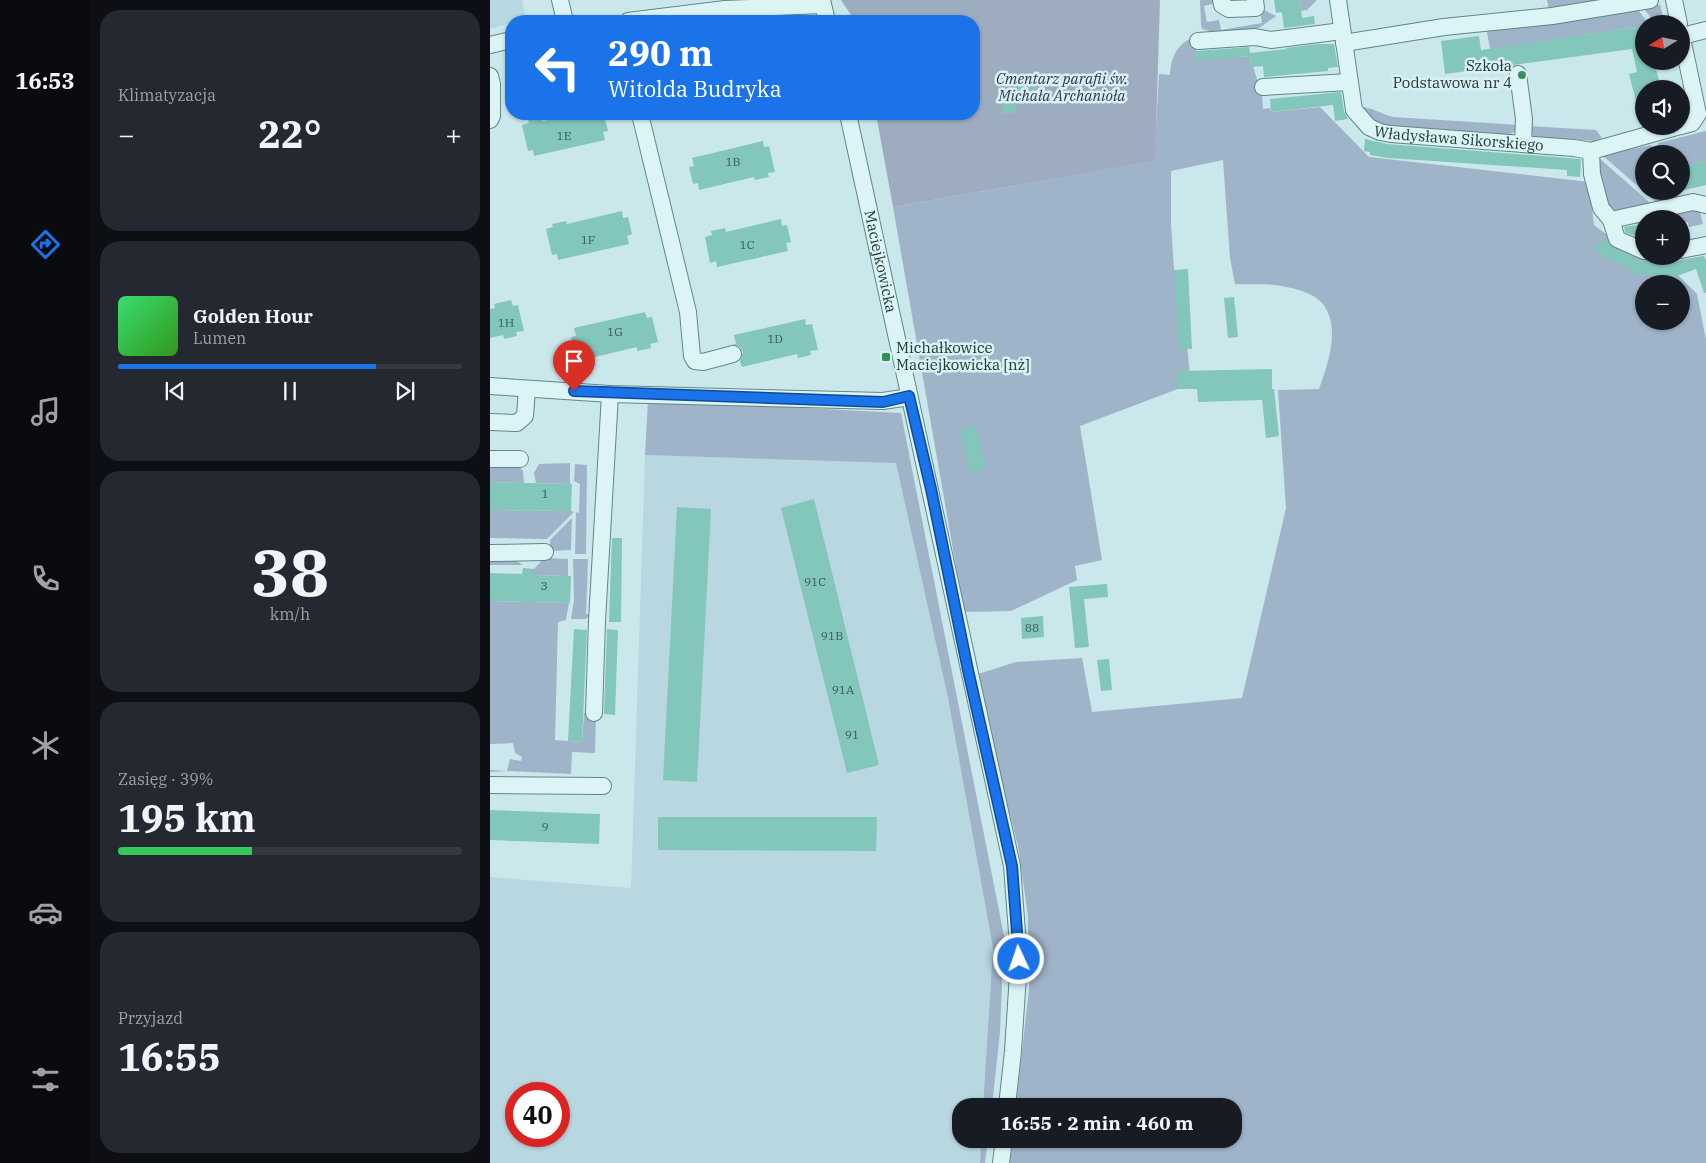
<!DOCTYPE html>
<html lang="pl">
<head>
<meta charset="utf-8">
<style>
	body { margin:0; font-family:"IBM Plex Serif",serif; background:#242831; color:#f1f3f6; height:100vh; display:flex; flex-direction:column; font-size:19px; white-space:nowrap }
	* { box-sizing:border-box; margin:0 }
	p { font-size:16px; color:#9ea1a6 }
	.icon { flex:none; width:28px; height:28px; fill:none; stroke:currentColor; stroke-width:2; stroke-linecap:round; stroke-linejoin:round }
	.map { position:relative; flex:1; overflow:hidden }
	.drawer { display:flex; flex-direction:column; gap:10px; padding:10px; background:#0d0f14; width:400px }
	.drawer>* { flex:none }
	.top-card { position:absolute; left:15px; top:15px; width:475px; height:105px; border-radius:20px; box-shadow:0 1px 4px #0004; background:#1a73e8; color:#fff; overflow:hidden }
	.needle { width:32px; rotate:260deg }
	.tools { position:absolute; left:1145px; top:15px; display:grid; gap:10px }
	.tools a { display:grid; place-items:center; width:55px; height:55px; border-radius:50%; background:#171b24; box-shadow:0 1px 4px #0004; font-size:25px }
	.speed { position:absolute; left:15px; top:1082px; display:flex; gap:10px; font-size:25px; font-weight:700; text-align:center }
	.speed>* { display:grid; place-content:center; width:65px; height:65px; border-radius:50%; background:#171b24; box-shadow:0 1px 4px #0004; line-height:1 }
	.speed .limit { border:8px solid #d22; background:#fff; color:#111 }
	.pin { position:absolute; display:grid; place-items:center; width:42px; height:42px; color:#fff; margin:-51px -21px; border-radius:50% 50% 50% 0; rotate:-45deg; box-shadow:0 0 5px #0007 }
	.pin .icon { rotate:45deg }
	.me { position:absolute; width:55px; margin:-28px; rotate:357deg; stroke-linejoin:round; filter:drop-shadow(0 0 4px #0008) }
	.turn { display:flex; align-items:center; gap:18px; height:105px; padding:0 20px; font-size:22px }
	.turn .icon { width:65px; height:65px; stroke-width:2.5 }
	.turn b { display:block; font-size:35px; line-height:42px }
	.big { font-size:38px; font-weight:700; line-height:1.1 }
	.drawer .widget { flex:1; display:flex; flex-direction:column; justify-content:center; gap:8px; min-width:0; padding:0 18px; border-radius:20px; background:#242831 }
	.drawer .dial { align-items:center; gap:0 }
	.dial b { font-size:65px; line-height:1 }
	.song { display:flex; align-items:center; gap:15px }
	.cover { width:60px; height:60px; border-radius:8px; background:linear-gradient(135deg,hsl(140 70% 55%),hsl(110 70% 35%)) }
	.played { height:5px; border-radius:2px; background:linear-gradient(90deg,#1a73e8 75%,#363941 75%) }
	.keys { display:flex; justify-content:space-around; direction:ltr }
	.heat { display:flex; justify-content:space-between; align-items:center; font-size:28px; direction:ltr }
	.charge { height:8px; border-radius:4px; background:linear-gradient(90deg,#34c759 39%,#363941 0) }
	.trip { position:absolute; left:462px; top:1098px; width:290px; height:50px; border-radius:20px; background:#171b24; box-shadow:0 1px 4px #0004; font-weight:700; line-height:50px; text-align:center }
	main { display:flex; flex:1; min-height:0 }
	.dock { display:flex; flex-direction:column; width:90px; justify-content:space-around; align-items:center; background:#090b0e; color:#9ea1a6 }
	.dock .icon { width:35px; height:35px }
	.dock .current { color:#1a73e8 }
	.dock b { font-size:22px; color:#f1f3f6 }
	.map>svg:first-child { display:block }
	.farmland { fill:#b8d7e1; fill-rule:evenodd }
	.green { fill:#9fb3c9; fill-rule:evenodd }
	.cemetery { fill:#9dadbf }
	.building { fill:#83c6bb }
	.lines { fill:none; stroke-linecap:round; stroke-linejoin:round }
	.minor-casing { stroke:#608785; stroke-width:18 }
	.minor { stroke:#ddf4f7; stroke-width:16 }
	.route-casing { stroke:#114b97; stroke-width:12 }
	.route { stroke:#1a73e8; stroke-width:9 }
	.poi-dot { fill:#35915a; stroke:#d9f0f4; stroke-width:2 }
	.labels { text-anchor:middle; stroke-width:5; stroke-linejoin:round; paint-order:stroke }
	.number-label { font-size:12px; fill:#3a5c57 }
	.poi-label { font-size:15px; fill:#223936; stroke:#d9f0f4; text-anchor:end }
	.park-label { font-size:15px; font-style:italic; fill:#2a3854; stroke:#d9f0f4 }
	.street-label { font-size:15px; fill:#223936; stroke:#d9f0f4 }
</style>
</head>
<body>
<main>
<nav class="dock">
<b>16:53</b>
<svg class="icon current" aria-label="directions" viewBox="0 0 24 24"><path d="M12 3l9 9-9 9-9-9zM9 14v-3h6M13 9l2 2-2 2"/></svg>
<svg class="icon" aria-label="music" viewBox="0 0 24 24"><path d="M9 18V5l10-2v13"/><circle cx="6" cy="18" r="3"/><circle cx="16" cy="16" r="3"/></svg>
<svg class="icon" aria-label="phone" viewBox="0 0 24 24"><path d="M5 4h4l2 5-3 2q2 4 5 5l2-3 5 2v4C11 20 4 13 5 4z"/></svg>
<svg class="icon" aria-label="climate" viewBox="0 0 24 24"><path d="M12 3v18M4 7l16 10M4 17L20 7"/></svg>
<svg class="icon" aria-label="car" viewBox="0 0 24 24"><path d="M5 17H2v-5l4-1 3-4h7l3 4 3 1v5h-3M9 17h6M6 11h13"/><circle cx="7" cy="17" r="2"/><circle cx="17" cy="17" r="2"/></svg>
<svg class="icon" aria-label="filters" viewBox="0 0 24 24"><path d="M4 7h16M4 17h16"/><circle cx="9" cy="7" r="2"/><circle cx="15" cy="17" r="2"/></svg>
</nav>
<section class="drawer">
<div class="widget"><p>Klimatyzacja</p>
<div class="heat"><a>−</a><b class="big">22°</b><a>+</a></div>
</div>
<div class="widget">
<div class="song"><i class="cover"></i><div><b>Golden Hour</b><p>Lumen</p></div></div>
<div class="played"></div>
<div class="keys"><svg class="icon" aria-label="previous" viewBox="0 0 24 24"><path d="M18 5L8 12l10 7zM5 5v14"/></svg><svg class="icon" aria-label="pause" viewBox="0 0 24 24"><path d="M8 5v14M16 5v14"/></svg><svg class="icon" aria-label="next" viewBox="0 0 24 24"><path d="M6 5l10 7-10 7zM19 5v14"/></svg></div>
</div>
<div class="widget dial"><b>38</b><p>km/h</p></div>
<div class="widget"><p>Zasięg · 39%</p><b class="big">195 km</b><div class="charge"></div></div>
<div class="widget"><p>Przyjazd</p><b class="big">16:55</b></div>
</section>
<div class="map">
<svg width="1216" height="1163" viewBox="0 0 1216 1163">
	<rect width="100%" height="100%" fill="#cae8ec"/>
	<path class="farmland" d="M0 0H32L36 20 21 21V23L0 29Z
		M155 455 406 462 458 698 503 948 493 1106H471V1139H491L490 1163H0V877L141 888ZM26 1094H69V1136H26Z"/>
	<path class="green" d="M710 0H725L726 3 714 6 717 22 729 20 731 30 772 23 770 10H774L786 16 769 28 723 32 712 29 711 24Z
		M810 0H827L817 10 789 13 811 10Z
		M1057 0H1112L1059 10Z
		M1165 4 1170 5 1173 17 1161 18 1152 6Z
		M1146 7 1155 19 1156 24H1154V26L1000 49 996 26Z
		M705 37 707 60 760 56 761 66H763L772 95 773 109 780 108 781 112 830 107 879 157 1099 182 1104 225 1134 248 1179 266 1207 294 1216 340V1163H520L523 1139H744V1106H526L539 989 538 916 528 846 485 675 526 662 592 658 602 712 752 698 796 508 788 390 829 389C838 364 851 328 833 304 824 293 804 288 791 286 776 283 759 285 745 284L740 258 733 160 681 171V224L684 269 694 316 701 384 590 426 612 560 585 566 587 580 521 611 474 612 403 207 664 161 669 74 680 75C681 57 687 43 705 37ZM1154 284H1191V321H1154Z
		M870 107C882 107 891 114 903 117L1030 125 1025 132 1018 135 891 128Z
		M1038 126 1106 130 1112 138 1104 141 1048 138 1043 136Z
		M1216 131V161L1191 167V154H1169L1168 143Z
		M1161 145 1165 154H1154V191H1174L1177 201 1167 203 1112 155Z
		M1109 158 1166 208 1133 213 1116 210 1107 161Z
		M1202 207 1210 212 1213 224 1199 227 1198 222 1191 224V219H1154V227L1147 228V223L1135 220Z
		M158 400 411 413 514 936 510 1032 502 1106H493L503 948 458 698 406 463 155 455Z
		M80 463V484L46 483 44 473 49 464Z
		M0 464H27L33 471 34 483 0 482Z
		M85 464 97 465 96 554H85L86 512 89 513 90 484 84 481Z
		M0 510 81 511 84 512 57 539 0 538Z
		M82 518 81 550 60 551V540Z
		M0 556 20 557 33 565H0Z
		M54 558 78 559V576L44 575V569Z
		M83 559H98L96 614H105L95 619H81L84 600Z
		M0 601 79 603 76 620 68 622 65 740 92 742 94 713 106 715 105 753 82 752 81 774 17 771 0 772V770L17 771 20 759 31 761 32 757 25 753 23 743 0 744Z
		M491 1139H498L495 1163H490Z"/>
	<path class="cemetery" d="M351 0H670L665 161 403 207 386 114H484V21H365Z"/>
	<path class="building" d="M784 0H810L812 18 824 16 825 24 794 28 792 12 786 13Z
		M1154 26V61H1164L1171 89H1154V116L1150 117 1139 74 1147 72 1142 49 955 74 951 41 989 36 991 50Z
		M828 44H844L848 67 838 68V71L774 77 773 66 761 67 760 56 707 61 706 51 759 47 760 53 797 49 796 48Z
		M542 79 546 99 526 102 522 83Z
		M851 92 854 111 858 119 845 121 843 105 781 112 780 99Z
		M524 98 527 112 513 114 511 100Z
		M81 114H114L118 131 113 132 115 140 44 156 43 150 38 151 32 125 39 123 38 120 52 117 53 121Z
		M875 139 897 144 1091 159 1090 177 1077 176V170L898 158 880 155V152L874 151Z
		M273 141 274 147 279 146 285 172 278 173 279 177 265 180 264 177 209 190 208 183 203 184 199 167 204 166 202 158Z
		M1216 161V185L1191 191V167Z
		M132 211 133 218 138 217 142 234 137 236 139 244 68 260 67 254 62 255 56 229 63 227 62 224 76 221 77 224Z
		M291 219 292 226 297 225 301 242 296 243 298 251 227 267 226 261 220 263 215 237 222 235 221 231 235 228 236 232Z
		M1147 225V226L1154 227V240L1135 232 1134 227Z
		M1113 238 1123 248 1150 260 1175 265 1190 260 1214 256 1216 260V293H1214L1206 269 1176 280 1153 273 1152 276 1140 273 1141 269 1121 260 1120 261 1104 250Z
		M698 269 702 349H689L684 270Z
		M744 297 748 337 738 338 734 298Z
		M21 300 23 306 28 305 34 331 26 332 27 336 14 339 13 335 0 338V309L5 308 4 304Z
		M155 312 157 318 162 317 168 342 160 344 161 348 147 351V347L92 360 90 354 85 355 81 337 86 336 84 328Z
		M315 319 316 325 322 324 328 350 320 351 321 355 308 358 307 354 252 367 250 361 253 352 250 347 242 344H246L244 335Z
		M782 369V389H784L789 436 776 438 772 400 708 402 707 389H688V371Z
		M486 426 496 469 480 473 470 430Z
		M0 482 82 484 81 511 0 510Z
		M324 499 389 765 357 773 291 508Z
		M187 507 221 509 207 782 173 780Z
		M122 538H132L131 622H119Z
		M33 568 44 569V575L81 576 80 603 0 601V573L32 574Z
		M617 584 618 597 594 599 599 647 585 648 579 587Z
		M553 616 554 637 532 639 531 618Z
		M84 629 97 630 92 742 78 741Z
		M117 629 128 630 125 715 114 714Z
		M619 659 622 690 611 691 607 660Z
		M0 810 110 814 109 844 0 840Z
		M168 817H387L386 851 168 850Z"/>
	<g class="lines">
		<g class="minor-casing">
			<g id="minor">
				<path d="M70 0 75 21"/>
				<path d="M332 0 337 21"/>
				<path d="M731 0 732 5 739 9 766 8 765 0"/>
				<path id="s1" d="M848 0 864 110 879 127 890 132 901 134 1084 148 1101 151 1190 126"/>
				<path d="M1184 0 1189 24"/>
				<path d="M138 21 235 9 333 5"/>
				<path d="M1191 33 1208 114 1202 123 1191 126"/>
				<path d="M1192 36 1216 30"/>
				<path d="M708 41 765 37 781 40 852 31"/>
				<path d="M854 43 954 27 1062 16 1160 0"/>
				<path d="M0 45 21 40"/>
				<path d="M1028 74 1034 119 1033 144"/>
				<path d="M0 76 2 84V116L0 120"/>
				<path d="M773 87 859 82"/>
				<path d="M150 114 198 312 202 356 205 361 213 362 243 354"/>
				<path id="s2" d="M358 114 522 866 529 959 523 1051 517 1106"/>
				<path d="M1101 151 1102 174 1111 208 1121 220 1203 202 1216 205"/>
				<path d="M1121 220 1127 239 1154 251"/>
				<path d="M1191 250 1216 245"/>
				<path d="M0 386 120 394 393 401 419 397"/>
				<path d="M0 422 27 423 35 416 37 389"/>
				<path d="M0 459H30"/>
				<path d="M0 553 55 552"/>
				<path d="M104 713 107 621 120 394"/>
				<path d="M0 785 113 786"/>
				<path d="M511 1163 514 1139"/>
			</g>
		</g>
		<use href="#minor" class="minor"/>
	</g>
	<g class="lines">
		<g class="route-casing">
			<path id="route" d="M84 391 393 402 419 396 441 489 478 670 522 866 529 959"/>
		</g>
		<use href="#route" class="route"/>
	</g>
	<g class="poi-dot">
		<circle cx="1032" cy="75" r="5"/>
		<rect x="391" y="352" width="10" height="10" rx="2.5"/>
	</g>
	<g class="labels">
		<g class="number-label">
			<text x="74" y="140">1E</text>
			<text x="243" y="166">1B</text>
			<text x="98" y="244">1F</text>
			<text x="257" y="249">1C</text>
			<text x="16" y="327">1H</text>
			<text x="125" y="336">1G</text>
			<text x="285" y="343">1D</text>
			<text x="55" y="498">1</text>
			<text x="325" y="586">91C</text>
			<text x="54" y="590">3</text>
			<text x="542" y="632">88</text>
			<text x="342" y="640">91B</text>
			<text x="353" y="694">91A</text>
			<text x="362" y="739">91</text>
			<text x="55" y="831">9</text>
		</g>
		<g class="poi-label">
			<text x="1022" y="71">Szkoła<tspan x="1022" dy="17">Podstawowa nr 4</tspan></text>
			<text x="406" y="353" text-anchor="start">Michałkowice<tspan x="406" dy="17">Maciejkowicka [nż]</tspan></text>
		</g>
		<g class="park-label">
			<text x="572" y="84">Cmentarz parafii św.<tspan x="572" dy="17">Michała Archanioła</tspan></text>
		</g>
		<g class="street-label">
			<text dy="5" stroke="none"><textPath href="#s1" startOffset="225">Władysława Sikorskiego</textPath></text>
			<text dy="5" stroke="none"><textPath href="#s2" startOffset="151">Maciejkowicka</textPath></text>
		</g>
	</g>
</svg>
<div class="tools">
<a><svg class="needle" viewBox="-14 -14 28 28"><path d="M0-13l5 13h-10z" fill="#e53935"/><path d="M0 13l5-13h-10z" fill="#9ea1a6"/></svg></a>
<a><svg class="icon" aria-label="sound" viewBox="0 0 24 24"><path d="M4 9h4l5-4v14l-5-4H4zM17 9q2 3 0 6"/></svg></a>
<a><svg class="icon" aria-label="search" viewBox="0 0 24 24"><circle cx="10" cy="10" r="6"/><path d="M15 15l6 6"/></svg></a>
<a>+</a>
<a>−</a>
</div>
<div class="speed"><div class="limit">40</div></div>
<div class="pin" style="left:84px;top:391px;background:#d93025"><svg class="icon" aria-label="arrive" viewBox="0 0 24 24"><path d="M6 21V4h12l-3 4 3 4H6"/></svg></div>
<svg class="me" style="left:529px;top:959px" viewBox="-20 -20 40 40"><circle r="17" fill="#1a73e8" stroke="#fff" stroke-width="3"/><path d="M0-11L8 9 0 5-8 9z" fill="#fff"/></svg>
<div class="trip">16:55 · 2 min · 460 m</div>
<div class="top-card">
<div class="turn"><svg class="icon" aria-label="left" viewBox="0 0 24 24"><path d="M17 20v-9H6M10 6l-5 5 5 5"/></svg><div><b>290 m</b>Witolda Budryka</div></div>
</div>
</div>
</main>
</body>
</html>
